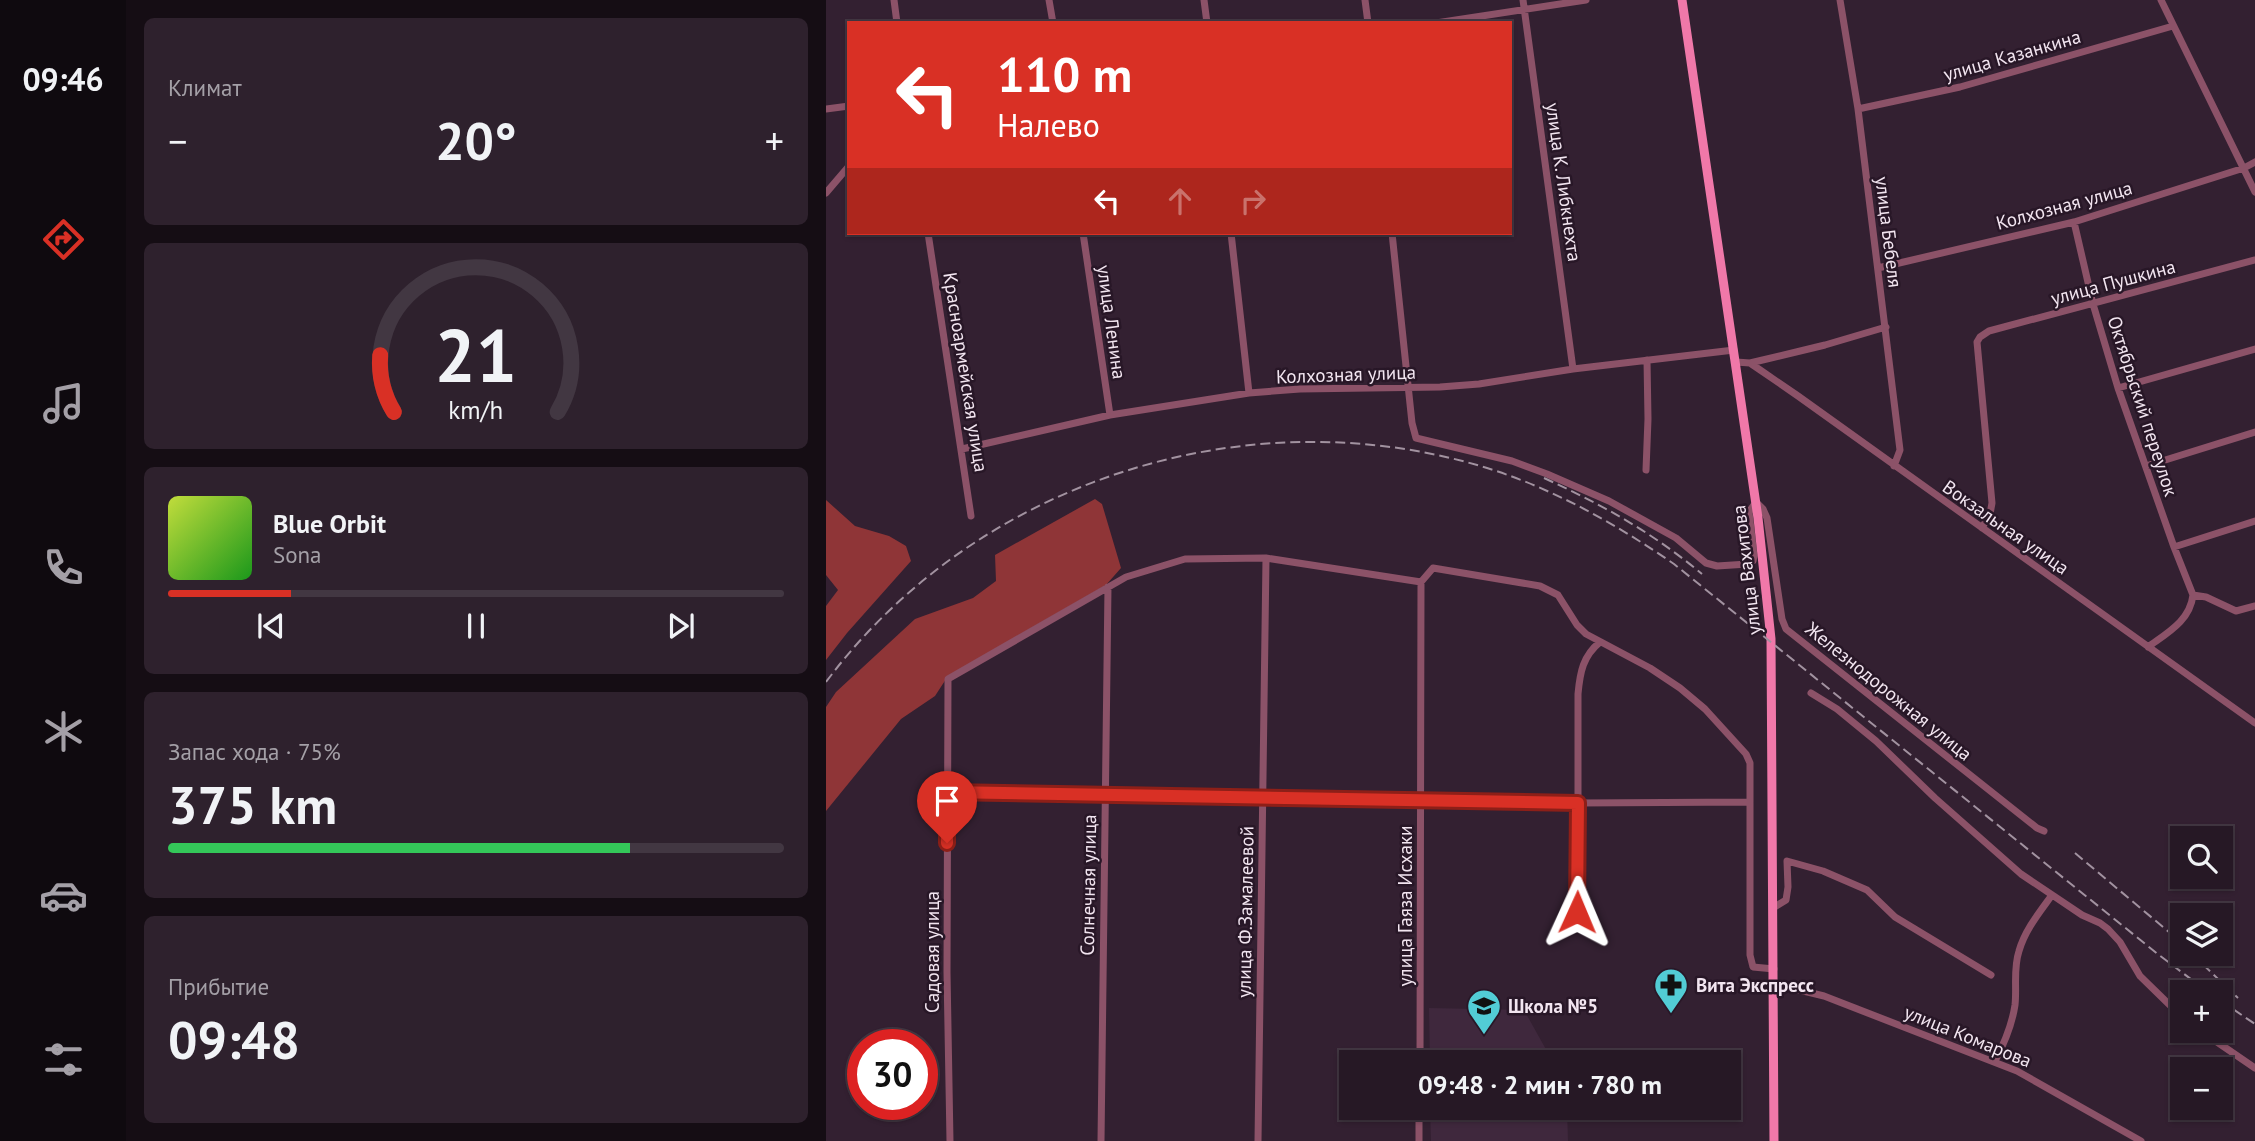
<!DOCTYPE html>
<html lang="ru">
<head>
<meta charset="utf-8">
<style>
	body { margin:0; font-family:"PT Sans",sans-serif; background:#2e212d; color:#f1f3f6; height:100vh; display:flex; flex-direction:column; font-size:26px; white-space:nowrap }
	* { box-sizing:border-box; margin:0 }
	p { font-size:23px; color:#a4a0a7 }
	.icon { flex:none; width:38px; height:38px; fill:none; stroke:currentColor; stroke-width:2; stroke-linecap:round; stroke-linejoin:round }
	.map { position:relative; flex:1; overflow:hidden }
	.side { display:flex; flex-direction:column; gap:18px; padding:18px; background:#150d14; width:700px }
	.side>* { flex:none }
	.guide { position:absolute; left:21px; top:21px; width:665px; height:214px; border-radius:0px; box-shadow:0 2px 5px #0004,0 0 0 2px #423742; background:#d93025; color:#fff; overflow:hidden }
	.buttons { position:absolute; left:1344px; top:826px; display:grid; gap:14px }
	.buttons a { display:grid; place-items:center; width:63px; height:63px; border-radius:0px; background:#261825; box-shadow:0 2px 5px #0004,0 0 0 2px #423742; font-size:35px }
	.speed { position:absolute; left:21px; top:1029px; display:flex; gap:14px; font-size:35px; font-weight:700; text-align:center }
	.speed>* { display:grid; place-content:center; width:91px; height:91px; border-radius:50%; background:#261825; box-shadow:0 2px 5px #0004,0 0 0 2px #423742; line-height:1 }
	.speed .limit { border:10px solid #d22; background:#fff; color:#111 }
	.pin { position:absolute; display:grid; place-items:center; width:60px; height:60px; color:#fff; margin:-72px -30px; border-radius:50% 50% 50% 0; rotate:-45deg; box-shadow:0 0 7px #0007 }
	.pin .icon { rotate:45deg }
	.me { position:absolute; width:77px; margin:-38px; rotate:1deg; stroke-linejoin:round; filter:drop-shadow(0 0 5px #0008) }
	.turn { display:flex; align-items:center; gap:24px; height:147px; padding:0 35px; font-size:32px }
	.turn .icon { width:91px; height:91px; stroke-width:2.5 }
	.turn b { display:block; font-size:49px; line-height:60px }
	.lanes { display:flex; align-items:center; height:66px; padding:0 35px; background:#0003; justify-content:center; gap:35px; direction:ltr }
	.lanes .off { opacity:.35 }
	.big { font-size:52px; font-weight:600; line-height:1.1 }
	.side .tile { flex:1; display:flex; flex-direction:column; justify-content:center; gap:10px; min-width:0; padding:0 24px; border-radius:10px; background:#2e212d }
	.side .dial { align-items:center; gap:0 }
	.dial svg { height:182px; overflow:visible; fill:none; stroke:#423742; stroke-width:7; stroke-linecap:round; text-anchor:middle }
	.dial text { fill:#f1f3f6; stroke:none }
	.song { display:flex; align-items:center; gap:21px }
	.cover { width:84px; height:84px; border-radius:10px; background:linear-gradient(135deg,hsl(70 70% 55%),hsl(120 70% 35%)) }
	.played { height:7px; border-radius:4px; background:linear-gradient(90deg,#d93025 20%,#423742 20%) }
	.keys { display:flex; justify-content:space-around; direction:ltr }
	.heat { display:flex; justify-content:space-between; align-items:center; font-size:38px; direction:ltr }
	.charge { height:10px; border-radius:5px; background:linear-gradient(90deg,#34c759 75%,#423742 0) }
	.trip { position:absolute; left:513px; top:1050px; width:402px; height:70px; border-radius:0px; background:#261825; box-shadow:0 2px 5px #0004,0 0 0 2px #423742; font-weight:600; line-height:70px; text-align:center }
	main { display:flex; flex:1; min-height:0 }
	.dock { display:flex; flex-direction:column; width:126px; justify-content:space-around; align-items:center; background:#0f0a0f; color:#a4a0a7 }
	.dock .icon { width:49px; height:49px }
	.dock .selected { color:#d93025 }
	.dock b { font-size:32px; color:#f1f3f6 }
	.map>svg:first-child { display:block }
	.built { fill:#3f283d }
	.forest { fill:#8f3537 }
	.lines { fill:none; stroke-linecap:round; stroke-linejoin:round }
	.minor { stroke:#8c5268; stroke-width:7 }
	.major { stroke:#f078a9; stroke-width:9 }
	.rail { stroke:#a292a0; stroke-width:2; stroke-dasharray:10 5; stroke-linecap:butt }
	.route-casing { stroke:#8d1f18; stroke-width:18 }
	.route { stroke:#d93025; stroke-width:12 }
	.labels { text-anchor:middle; stroke-width:5; stroke-linejoin:round; paint-order:stroke }
	.street-label { font-size:19px; fill:#f2e5f0; stroke:#281727 }
	.poi-label { font-size:19px; font-weight:bold; fill:#f2e5f0; stroke:#281727; text-anchor:start }
</style>
</head>
<body>
<main>
<nav class="dock">
<b>09:46</b>
<svg class="icon selected" aria-label="directions" viewBox="0 0 24 24"><path d="M12 3l9 9-9 9-9-9zM9 14v-3h6M13 9l2 2-2 2"/></svg>
<svg class="icon" aria-label="music" viewBox="0 0 24 24"><path d="M9 18V5l10-2v13"/><circle cx="6" cy="18" r="3"/><circle cx="16" cy="16" r="3"/></svg>
<svg class="icon" aria-label="phone" viewBox="0 0 24 24"><path d="M5 4h4l2 5-3 2q2 4 5 5l2-3 5 2v4C11 20 4 13 5 4z"/></svg>
<svg class="icon" aria-label="climate" viewBox="0 0 24 24"><path d="M12 3v18M4 7l16 10M4 17L20 7"/></svg>
<svg class="icon" aria-label="car" viewBox="0 0 24 24"><path d="M5 17H2v-5l4-1 3-4h7l3 4 3 1v5h-3M9 17h6M6 11h13"/><circle cx="7" cy="17" r="2"/><circle cx="17" cy="17" r="2"/></svg>
<svg class="icon" aria-label="filters" viewBox="0 0 24 24"><path d="M4 7h16M4 17h16"/><circle cx="9" cy="7" r="2"/><circle cx="15" cy="17" r="2"/></svg>
</nav>
<section class="side">
<div class="tile"><p>Климат</p>
<div class="heat"><a>−</a><b class="big">20°</b><a>+</a></div>
</div>
<div class="tile dial"><svg viewBox="0 0 100 80">
<path d="M14 69A42 42 0 1 1 86 69"/>
<path d="M14 69A42 42 0 0 1 8 44" stroke="#d93025"/>
<text x="50" y="56" font-size="32" font-weight="700">21</text>
<text x="50" y="72" font-size="11">km/h</text>
</svg></div>
<div class="tile">
<div class="song"><i class="cover"></i><div><b>Blue Orbit</b><p>Sona</p></div></div>
<div class="played"></div>
<div class="keys"><svg class="icon" aria-label="previous" viewBox="0 0 24 24"><path d="M18 5L8 12l10 7zM5 5v14"/></svg><svg class="icon" aria-label="pause" viewBox="0 0 24 24"><path d="M8 5v14M16 5v14"/></svg><svg class="icon" aria-label="next" viewBox="0 0 24 24"><path d="M6 5l10 7-10 7zM19 5v14"/></svg></div>
</div>
<div class="tile"><p>Запас хода · 75%</p><b class="big">375 km</b><div class="charge"></div></div>
<div class="tile"><p>Прибытие</p><b class="big">09:48</b></div>
</section>
<div class="map">
<svg width="1429" height="1141" viewBox="0 0 1429 1141">
	<rect width="100%" height="100%" fill="#332031"/>
	<path class="built" d="M603 1008 698 1010 727 1062H604Z
		M604 1108H741L742 1141H605Z"/>
	<path class="forest" d="M269 499 276 504 295 568 280 585 122 676 109 696 75 719 0 811V707L10 692 89 619 147 598 170 581 169 555Z
		M0 500 29 526 63 536 80 546 85 561 21 633 0 660V606L12 590 0 575Z"/>
	<g class="lines">
		<path class="minor" d="M68 0 71 23
			M223 0 227 23
			M378 0 381 23
			M539 0 542 23
			M697 0 747 369
			M1014 0 1032 109 1074 450 1068 466
			M1335 0 1429 192
			M610 23 760 0
			M0 109 23 106
			M1032 109 1134 87 1347 26
			M0 193 23 166
			M1248 222 1267 304 1292 388 1348 547 1367 595
			M102 233 145 516
			M257 233 284 415
			M405 233 423 393
			M566 233 586 423 590 438 686 461 721 474 783 501 850 538 880 563 891 566 922 564 927 561 928 556 923 512 930 502 937 509 941 518 956 619 960 629 1211 828 1218 831
			M1052 268 1248 222 1418 168 1429 162
			M910 362 924 363 972 396 1429 723
			M924 363 999 345 1060 327
			M1292 388 1429 349
			M136 449 284 415 423 393 474 389 614 387 653 384 747 369 908 350
			M1320 466 1429 432
			M820 470 822 419 821 360
			M1156 528 1164 514 1166 503 1151 342 1154 337 1163 331 1429 260
			M1348 547 1429 521
			M1367 595 1380 597 1410 611 1429 606
			M1322 647C1341 633 1364 621 1367 595
			M985 693 1011 709 1050 741 1109 798 1195 874 1256 915 1274 923 1282 929 1294 942 1314 976 1356 1017
			M121 792 752 803 924 802
			M947 908 960 900 962 887 961 861 997 871 1041 890 1069 917 1165 975
			M752 912V694C754 672 757 656 774 642
			M948 984 998 996 1191 1071 1315 1141
			M1375 1031 1429 1068
			M1169 1061C1178 1044 1186 1025 1189 1005 1191 987 1187 969 1193 951 1199 930 1213 913 1226 895
			M594 1062 595 582
			M124 1141 121 972 122 679 300 577 359 559 440 558 595 582 607 568 714 586 732 595 751 625 760 634 824 668 854 688 879 709 920 754 924 763V955L927 967 948 969
			M275 1141 282 587
			M432 1141 440 558
			M593 1141V1108"/>
		<path class="major" d="M856 0 932 518 945 639 948 1141"/>
		<path class="rail" d="M718 478C777 505 827 533 876 574
			M0 682C150 481 421 394 661 468 728 489 790 524 848 564L1333 955 1382 992
			M1249 853 1356 943
			M1366 954 1412 998
			M1395 1001 1429 1024"/>
	</g>
	<g class="lines">
		<g class="route-casing">
			<path id="route" d="M121 843V792L752 803 751 912"/>
		</g>
		<use href="#route" class="route"/>
	</g>
	<defs>
		<g id="pharmacy-pin" transform="scale(1.75)"><path d="M0 17L-7.5 6A9.5 9.5 0 1 1 7.5 6Z" fill="#52ccd5" stroke="#281727"/><path d="M-2-6h4v4h4v4h-4v4h-4v-4h-4v-4h4Z" fill="#111"/></g>
		<g id="school-pin" transform="scale(1.75)"><path d="M0 17L-7.5 6A9.5 9.5 0 1 1 7.5 6Z" fill="#52ccd5" stroke="#281727"/><path d="M0-5L7-2L0 1L-7-2ZM-4 1L0 2.5L4 1V4Q0 6-4 4Z" fill="#111"/></g>
	</defs>
	<g fill-rule="evenodd">
		<use href="#pharmacy-pin" x="845" y="985"/>
		<use href="#school-pin" x="658" y="1006"/>
	</g>
	<g class="labels">
		<g class="street-label">
			<text transform="translate(1186 55) rotate(-16)" y="7">улица Казанкина</text>
			<text transform="translate(738 182) rotate(82)" y="7">улица К. Либкнехта</text>
			<text transform="translate(1238 205) rotate(-15)" y="7">Колхозная улица</text>
			<text transform="translate(1063 232) rotate(83)" y="7">улица Бебеля</text>
			<text transform="translate(1287 282) rotate(-15)" y="7">улица Пушкина</text>
			<text transform="translate(286 322) rotate(82)" y="7">улица Ленина</text>
			<text transform="translate(140 372) rotate(81)" y="7">Красноармейская улица</text>
			<text transform="translate(520 374) rotate(-2)" y="7">Колхозная улица</text>
			<text transform="translate(1317 406) rotate(72)" y="7">Октябрьский переулок</text>
			<text transform="translate(1180 527) rotate(35)" y="7">Вокзальная улица</text>
			<text transform="translate(920 570) rotate(-97)" y="7">улица Вахитова</text>
			<text transform="translate(1063 691) rotate(39)" y="7">Железнодорожная улица</text>
			<text transform="translate(262 885) rotate(-89)" y="7">Солнечная улица</text>
			<text transform="translate(579 906) rotate(-90)" y="7">улица Гаяза Исхаки</text>
			<text transform="translate(419 912) rotate(-89)" y="7">улица Ф.Замалеевой</text>
			<text transform="translate(106 952) rotate(-90)" y="7">Садовая улица</text>
			<text transform="translate(1142 1036) rotate(22)" y="7">улица Комарова</text>
		</g>
		<g class="poi-label">
			<text x="870" y="992">Вита Экспресс</text>
			<text x="682" y="1013">Школа №5</text>
		</g>
	</g>
</svg>
<div class="buttons">
<a><svg class="icon" aria-label="search" viewBox="0 0 24 24"><circle cx="10" cy="10" r="6"/><path d="M15 15l6 6"/></svg></a>
<a><svg class="icon" aria-label="layers" viewBox="0 0 24 24"><path d="M12 4l9 5-9 5-9-5zM3 14l9 5 9-5"/></svg></a>
<a>+</a>
<a>−</a>
</div>
<div class="speed"><div class="limit">30</div></div>
<div class="pin" style="left:121px;top:843px;background:#d93025"><svg class="icon" aria-label="arrive" viewBox="0 0 24 24"><path d="M6 21V4h12l-3 4 3 4H6"/></svg></div>
<svg class="me" style="left:751px;top:912px" viewBox="-20 -20 40 40"><path d="M0-17L14 15 0 8-14 15z" fill="#d93025" stroke="#fff" stroke-width="4"/></svg>
<div class="trip">09:48 · 2 мин · 780 m</div>
<div class="guide">
<div class="turn"><svg class="icon" aria-label="left" viewBox="0 0 24 24"><path d="M17 20v-9H6M10 6l-5 5 5 5"/></svg><div><b>110 m</b>Налево</div></div>
<div class="lanes"><svg class="icon" aria-label="left" viewBox="0 0 24 24"><path d="M17 20v-9H6M10 6l-5 5 5 5"/></svg><svg class="icon off" aria-label="ahead" viewBox="0 0 24 24"><path d="M12 20V5M6 11l6-6 6 6"/></svg><svg class="icon off" aria-label="right" viewBox="0 0 24 24"><path d="M7 20v-9h11M14 6l5 5-5 5"/></svg></div>
</div>
</div>
</main>
</body>
</html>
